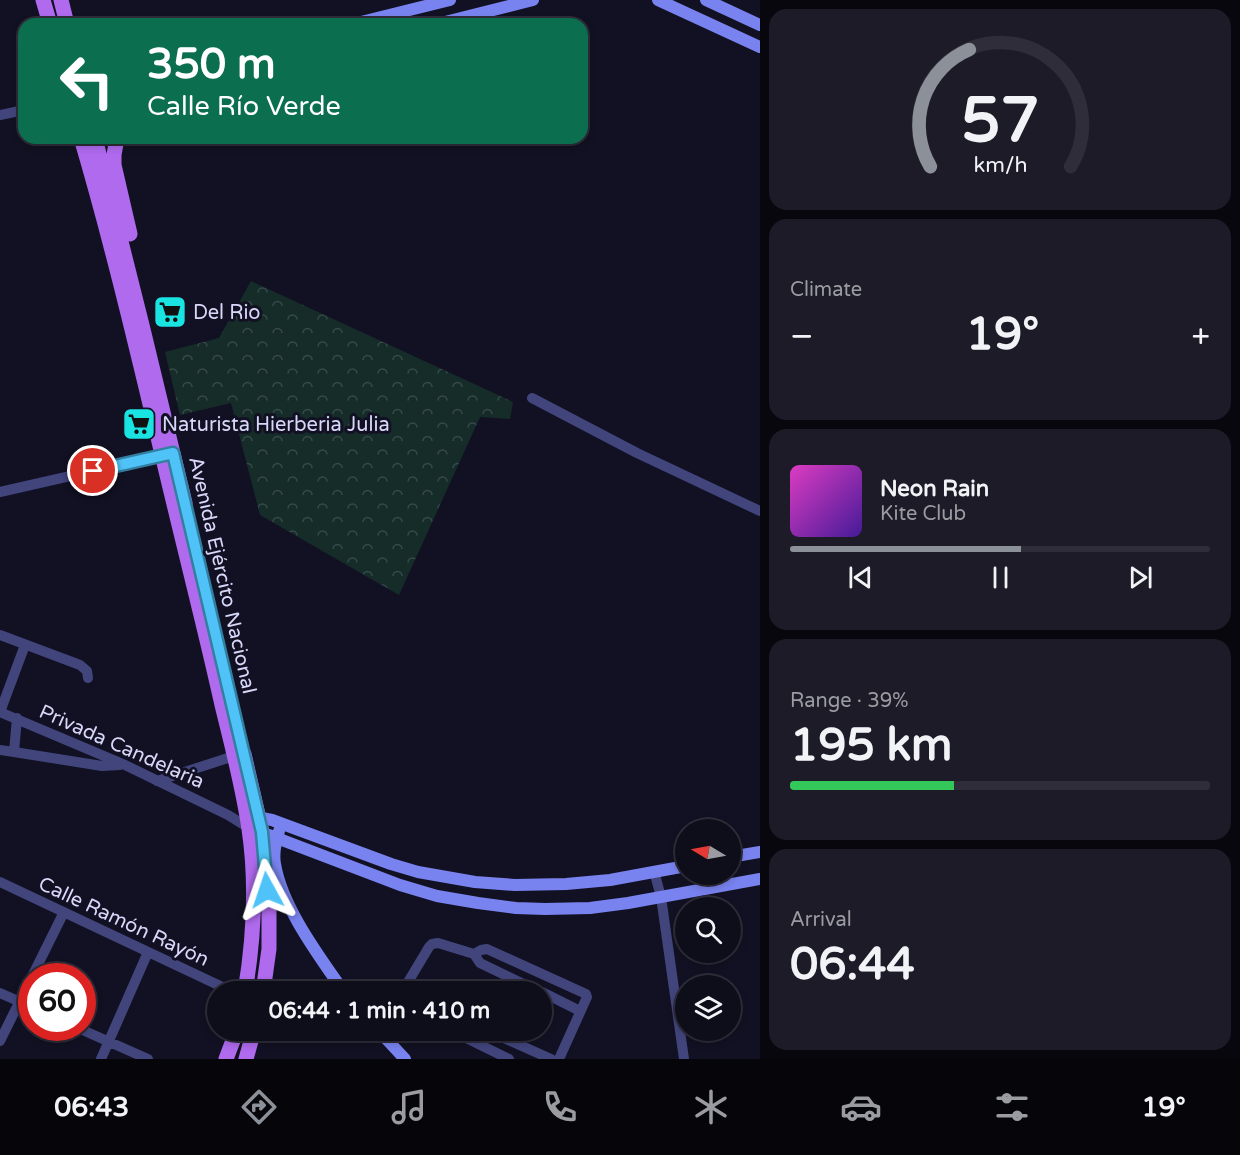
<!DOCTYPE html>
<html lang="en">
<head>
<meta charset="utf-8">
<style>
	body { margin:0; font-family:"Varela Round",sans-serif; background:#1c1b27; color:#f1f3f6; height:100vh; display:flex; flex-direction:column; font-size:22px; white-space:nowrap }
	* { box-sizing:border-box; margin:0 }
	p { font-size:20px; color:#9b9ca2 }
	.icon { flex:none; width:33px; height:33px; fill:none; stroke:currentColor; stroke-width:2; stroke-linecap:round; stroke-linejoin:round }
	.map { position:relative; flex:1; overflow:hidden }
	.details { display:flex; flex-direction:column; gap:9px; padding:9px; background:#08070e; width:480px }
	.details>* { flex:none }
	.guide { position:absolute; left:18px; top:18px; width:570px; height:126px; border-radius:18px; box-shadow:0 3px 9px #0003,0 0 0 2px #2e2d39; background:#0b6e4f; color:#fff; overflow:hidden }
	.needle { width:39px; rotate:280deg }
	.fabs { position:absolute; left:675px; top:819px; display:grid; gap:12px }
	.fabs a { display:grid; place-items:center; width:66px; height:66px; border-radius:50%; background:#0e0d1a; box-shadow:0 3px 9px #0003,0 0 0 2px #2e2d39; font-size:30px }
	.speed { position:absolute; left:18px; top:963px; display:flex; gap:12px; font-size:30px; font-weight:700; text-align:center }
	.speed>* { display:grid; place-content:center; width:78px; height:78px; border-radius:50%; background:#0e0d1a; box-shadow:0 3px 9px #0003,0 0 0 2px #2e2d39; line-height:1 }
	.speed .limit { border:9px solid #d22; background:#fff; color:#111 }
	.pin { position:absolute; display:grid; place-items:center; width:51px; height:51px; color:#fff; margin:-26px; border:3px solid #fff; border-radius:50%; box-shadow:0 2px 6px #0007 }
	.me { position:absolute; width:66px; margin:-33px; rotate:355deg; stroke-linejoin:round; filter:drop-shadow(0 0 4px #0008) }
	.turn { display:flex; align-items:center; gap:21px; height:126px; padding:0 30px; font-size:27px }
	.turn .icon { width:78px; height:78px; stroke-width:2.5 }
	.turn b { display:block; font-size:42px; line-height:51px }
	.big { font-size:45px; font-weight:700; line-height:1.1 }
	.details .widget { flex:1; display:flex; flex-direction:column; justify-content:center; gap:9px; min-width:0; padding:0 21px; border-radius:18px; background:#1c1b27 }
	.details .dial { align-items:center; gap:0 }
	.dial svg { height:156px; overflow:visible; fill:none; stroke:#2e2d39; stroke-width:7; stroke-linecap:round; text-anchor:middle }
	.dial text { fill:#f1f3f6; stroke:none }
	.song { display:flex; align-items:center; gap:18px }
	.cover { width:72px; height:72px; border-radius:9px; background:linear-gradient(135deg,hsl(310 70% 55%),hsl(260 70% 35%)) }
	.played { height:6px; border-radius:3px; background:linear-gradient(90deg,#8c9099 55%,#2e2d39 55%) }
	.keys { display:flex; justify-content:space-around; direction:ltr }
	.heat { display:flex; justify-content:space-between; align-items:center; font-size:33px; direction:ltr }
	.charge { height:9px; border-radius:4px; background:linear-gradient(90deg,#34c759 39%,#2e2d39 0) }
	.trip { position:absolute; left:207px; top:981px; width:345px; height:60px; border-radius:30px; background:#0e0d1a; box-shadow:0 3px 9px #0003,0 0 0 2px #2e2d39; font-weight:700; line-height:60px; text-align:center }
	.menu { display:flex; height:96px; justify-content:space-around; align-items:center; background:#06050a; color:#9b9ca2 }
	.menu .icon { width:42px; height:42px }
	.menu .selected { color:#8c9099 }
	.menu b { font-size:27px; color:#f1f3f6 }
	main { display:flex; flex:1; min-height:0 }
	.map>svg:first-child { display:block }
	.park { fill:url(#park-crowns) }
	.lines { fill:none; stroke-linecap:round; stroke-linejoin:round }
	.street { stroke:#41457c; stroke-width:10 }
	.secondary { stroke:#7983f0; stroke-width:12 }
	.primary { stroke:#af6aee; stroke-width:15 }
	.route-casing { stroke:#337fa1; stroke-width:15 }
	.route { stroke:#4fc3f7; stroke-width:10 }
	.labels { text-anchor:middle; stroke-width:6; stroke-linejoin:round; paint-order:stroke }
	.poi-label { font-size:20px; fill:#d7d7fa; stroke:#121123; text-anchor:start }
	.street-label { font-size:20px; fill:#d7d7fa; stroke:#121123 }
</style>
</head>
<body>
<main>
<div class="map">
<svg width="760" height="1059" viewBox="0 0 760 1059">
	<defs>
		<pattern id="park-crowns" width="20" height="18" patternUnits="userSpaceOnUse" patternTransform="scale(1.5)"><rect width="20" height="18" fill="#152c29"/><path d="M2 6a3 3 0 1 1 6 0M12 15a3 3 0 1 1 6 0" fill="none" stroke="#364a49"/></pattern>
	</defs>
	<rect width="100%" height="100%" fill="#121123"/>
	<path class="park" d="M251 281 513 402 510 419 480 417 399 595 260 515 231 403 180 415 165 352 219 338Z"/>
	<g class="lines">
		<path class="street" d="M0 115 24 110
			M532 398 637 453 760 511
			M0 492 167 454
			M0 635 80 665 87 671 88 678
			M0 712 123 764 228 815 249 828
			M0 712 25 645
			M17 718 14 752 102 766 120 765
			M0 750 14 752
			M157 781 234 756
			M654 871 661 897 684 1059
			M0 882 233 992
			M474 954 481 950 487 949 586 994 587 997 559 1059
			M398 992 408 982 429 947 432 944 438 943 474 954 480 963 540 992
			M542 992 580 1011
			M0 993 32 1007
			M78 1028 148 1059
			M450 1030 509 1059
			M486 1030 551 1059
			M0 1041 64 912
			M101 1059 148 952"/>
		<path class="secondary" d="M658 0 760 47
			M706 0 760 25
			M353 24 450 0
			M437 24 533 0
			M252 816 272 820 391 864 418 872 475 882 515 885 566 884 610 880 686 866
			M256 830 400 885 437 896 478 903 516 908 545 909 590 908 628 903 760 879
			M279 831C276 842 273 852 275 864 282 907 319 956 344 992
			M730 857 760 852
			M378 1030 405 1059"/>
		<path class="primary" d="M43 0 50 24
			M61 0 67 24
			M81 138C119 267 148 398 180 529 194 587 209 646 222 705 232 746 243 787 249 829 257 883 254 938 245 992
			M95 138 142 325 185 503
			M117 138 114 155V165L130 234
			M244 754 262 832 269 910V949L263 992
			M226 1059 237 1030
			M246 1059 254 1030"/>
	</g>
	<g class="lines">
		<g class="route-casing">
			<path id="route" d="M93 471 173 453 262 832 267 890"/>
		</g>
		<use href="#route" class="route"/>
	</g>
	<defs>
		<g id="supermarket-square" transform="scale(1.725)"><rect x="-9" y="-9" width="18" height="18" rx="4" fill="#1ae4e2" stroke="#121123"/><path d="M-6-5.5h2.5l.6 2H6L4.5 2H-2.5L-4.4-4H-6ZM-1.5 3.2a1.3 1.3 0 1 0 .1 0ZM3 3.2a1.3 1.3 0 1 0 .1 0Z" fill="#111"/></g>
	</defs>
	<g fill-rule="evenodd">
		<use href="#supermarket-square" x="170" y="312"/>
		<use href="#supermarket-square" x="139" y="424"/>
	</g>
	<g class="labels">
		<g class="poi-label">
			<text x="193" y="319">Del Rio</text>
			<text x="162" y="431">Naturista Hierberia Julia</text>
		</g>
		<g class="street-label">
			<text transform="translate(223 575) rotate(77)" y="7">Avenida Ejército Nacional</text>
			<text transform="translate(122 746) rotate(24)" y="7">Privada Candelaria</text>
			<text transform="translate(124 921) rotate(25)" y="7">Calle Ramón Rayón</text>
		</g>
	</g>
</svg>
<div class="fabs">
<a><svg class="needle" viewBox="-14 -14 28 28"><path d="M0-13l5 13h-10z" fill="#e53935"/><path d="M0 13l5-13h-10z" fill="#9b9ca2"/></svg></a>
<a><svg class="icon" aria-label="search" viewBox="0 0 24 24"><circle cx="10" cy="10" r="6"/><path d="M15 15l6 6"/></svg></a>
<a><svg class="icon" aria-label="layers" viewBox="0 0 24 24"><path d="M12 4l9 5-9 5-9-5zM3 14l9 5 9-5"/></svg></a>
</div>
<div class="speed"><div class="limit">60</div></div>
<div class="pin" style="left:93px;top:471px;background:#d93025"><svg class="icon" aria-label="arrive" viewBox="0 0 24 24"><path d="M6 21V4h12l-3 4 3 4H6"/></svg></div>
<svg class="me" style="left:267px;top:890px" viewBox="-20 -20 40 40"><path d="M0-17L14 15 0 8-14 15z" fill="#4fc3f7" stroke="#fff" stroke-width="4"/></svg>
<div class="trip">06:44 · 1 min · 410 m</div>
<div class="guide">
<div class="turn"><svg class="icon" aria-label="left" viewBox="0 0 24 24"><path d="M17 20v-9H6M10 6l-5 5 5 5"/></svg><div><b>350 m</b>Calle Río Verde</div></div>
</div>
</div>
<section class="details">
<div class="widget dial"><svg viewBox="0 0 100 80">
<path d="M14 69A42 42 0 1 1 86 69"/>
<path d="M14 69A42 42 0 0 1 34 9" stroke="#8c9099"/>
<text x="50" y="56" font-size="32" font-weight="700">57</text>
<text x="50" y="72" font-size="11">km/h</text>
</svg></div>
<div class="widget"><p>Climate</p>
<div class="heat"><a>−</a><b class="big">19°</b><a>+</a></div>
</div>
<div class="widget">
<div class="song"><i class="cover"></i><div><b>Neon Rain</b><p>Kite Club</p></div></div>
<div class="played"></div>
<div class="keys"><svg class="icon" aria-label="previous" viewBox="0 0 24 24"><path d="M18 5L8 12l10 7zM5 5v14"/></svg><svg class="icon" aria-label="pause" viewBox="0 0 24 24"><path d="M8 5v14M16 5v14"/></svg><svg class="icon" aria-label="next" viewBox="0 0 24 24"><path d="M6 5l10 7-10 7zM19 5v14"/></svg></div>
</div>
<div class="widget"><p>Range · 39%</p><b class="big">195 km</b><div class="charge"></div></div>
<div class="widget"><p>Arrival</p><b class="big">06:44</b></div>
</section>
</main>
<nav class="menu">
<b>06:43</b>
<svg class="icon selected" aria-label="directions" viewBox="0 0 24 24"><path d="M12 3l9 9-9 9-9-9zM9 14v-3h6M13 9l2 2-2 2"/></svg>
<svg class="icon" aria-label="music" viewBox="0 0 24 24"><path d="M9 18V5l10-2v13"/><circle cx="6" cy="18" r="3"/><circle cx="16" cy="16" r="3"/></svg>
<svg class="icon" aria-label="phone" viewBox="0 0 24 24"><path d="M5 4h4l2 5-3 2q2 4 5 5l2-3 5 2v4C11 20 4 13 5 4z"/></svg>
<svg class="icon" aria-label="climate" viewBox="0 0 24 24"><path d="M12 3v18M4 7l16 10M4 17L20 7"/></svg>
<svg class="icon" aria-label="car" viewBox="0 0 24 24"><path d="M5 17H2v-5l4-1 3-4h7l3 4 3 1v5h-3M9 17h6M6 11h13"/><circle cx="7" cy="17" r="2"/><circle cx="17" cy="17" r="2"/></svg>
<svg class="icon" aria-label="filters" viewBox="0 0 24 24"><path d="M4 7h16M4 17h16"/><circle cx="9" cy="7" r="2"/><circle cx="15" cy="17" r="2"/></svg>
<b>19°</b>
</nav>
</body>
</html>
